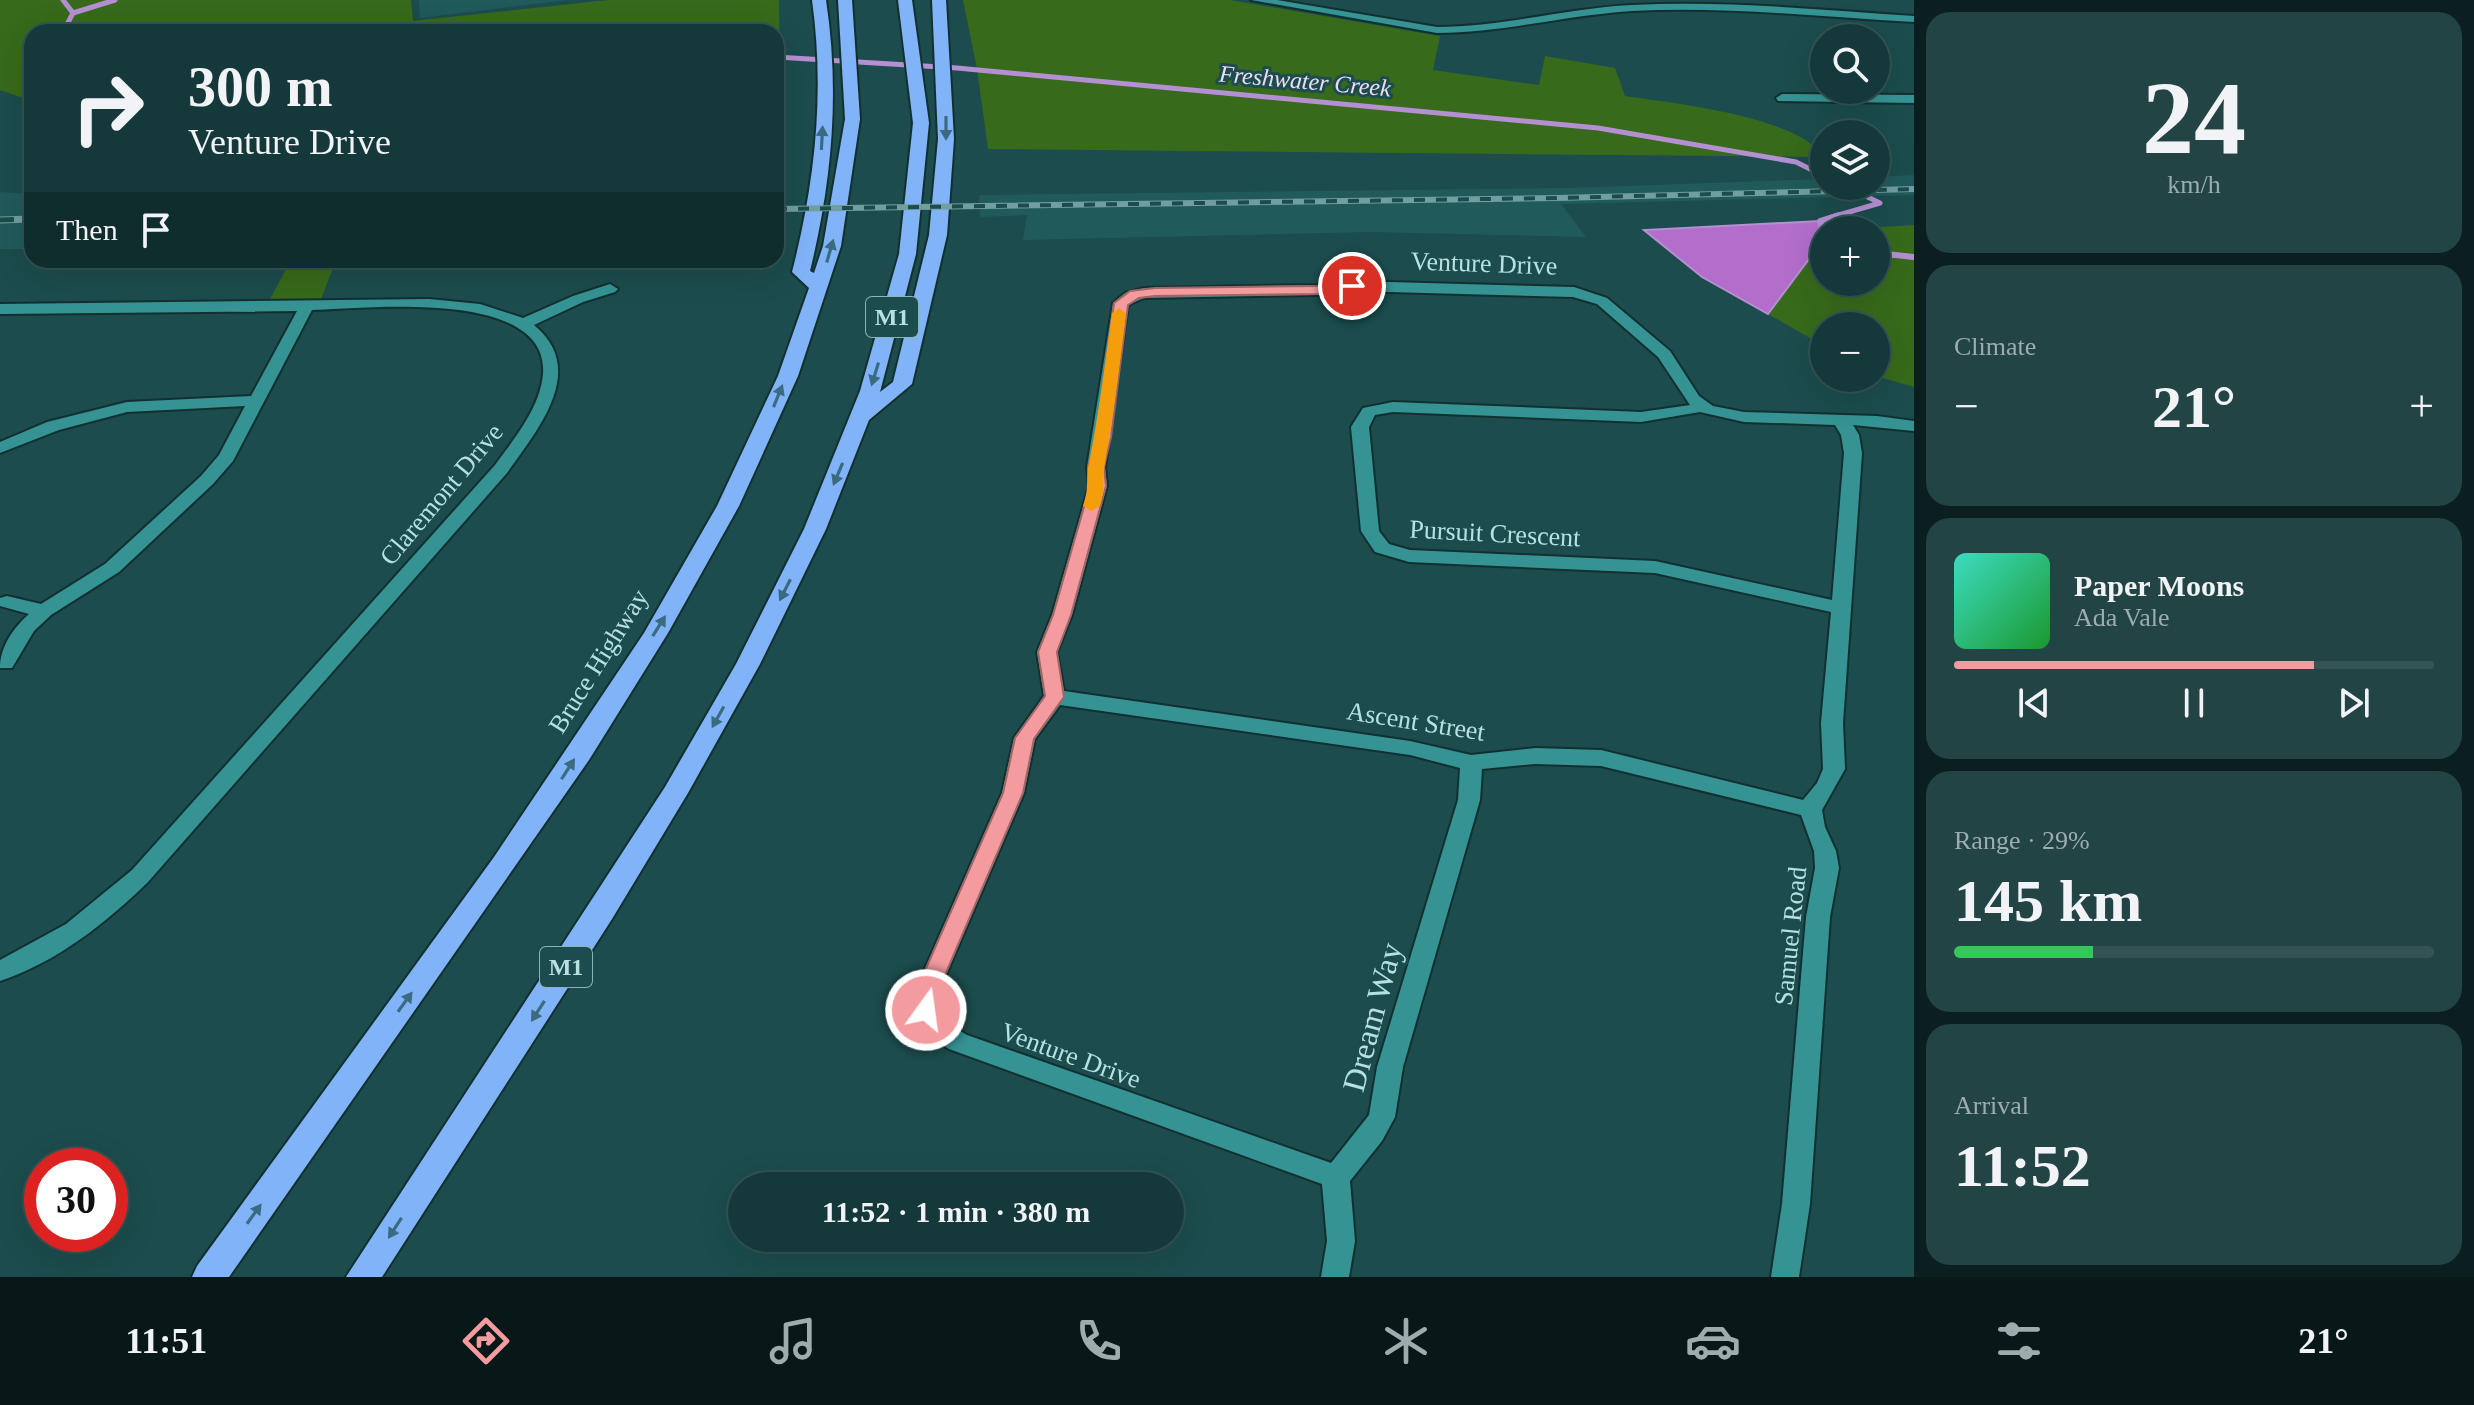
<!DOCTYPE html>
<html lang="en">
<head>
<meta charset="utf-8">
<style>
	body { margin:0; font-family:"Times New Roman",serif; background:#224445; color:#f1f3f6; height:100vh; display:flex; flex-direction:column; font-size:30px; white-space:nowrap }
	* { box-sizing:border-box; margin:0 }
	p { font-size:26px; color:#9dacaf }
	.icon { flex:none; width:44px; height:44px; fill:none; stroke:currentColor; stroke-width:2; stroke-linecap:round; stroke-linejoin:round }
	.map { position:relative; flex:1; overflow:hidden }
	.drawer { display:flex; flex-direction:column; gap:12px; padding:12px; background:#0c1f20; width:560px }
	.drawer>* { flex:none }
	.banner { position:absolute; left:24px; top:24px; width:760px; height:244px; border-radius:24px; box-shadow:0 8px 32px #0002,0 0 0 2px #345354; background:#15393a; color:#f1f3f6; overflow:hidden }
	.controls { position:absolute; left:1810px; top:24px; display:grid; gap:16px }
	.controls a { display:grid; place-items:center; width:80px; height:80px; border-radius:50%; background:#15393a; box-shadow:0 8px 32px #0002,0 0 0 2px #345354; font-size:40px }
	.speed { position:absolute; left:24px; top:1148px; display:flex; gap:16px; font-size:40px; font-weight:700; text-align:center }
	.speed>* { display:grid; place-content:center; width:104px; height:104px; border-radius:50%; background:#15393a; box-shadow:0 8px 32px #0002,0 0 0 2px #345354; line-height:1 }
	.speed .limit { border:12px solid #d22; background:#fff; color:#111 }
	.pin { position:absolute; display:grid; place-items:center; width:68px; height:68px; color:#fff; margin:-34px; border:4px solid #fff; border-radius:50%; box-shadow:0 2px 8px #0007 }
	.me { position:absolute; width:88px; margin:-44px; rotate:14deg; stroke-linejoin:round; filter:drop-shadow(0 0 6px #0008) }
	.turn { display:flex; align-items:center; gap:28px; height:168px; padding:0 32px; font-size:36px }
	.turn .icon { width:104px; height:104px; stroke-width:2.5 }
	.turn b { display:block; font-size:56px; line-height:68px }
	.then { display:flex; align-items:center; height:76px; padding:0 32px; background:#0003; gap:16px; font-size:30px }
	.big { font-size:60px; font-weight:600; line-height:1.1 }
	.drawer .tile { flex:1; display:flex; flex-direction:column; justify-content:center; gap:12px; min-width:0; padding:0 28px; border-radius:24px; background:#224445 }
	.drawer .dial { align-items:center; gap:0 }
	.dial b { font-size:104px; line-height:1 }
	.song { display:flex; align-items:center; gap:24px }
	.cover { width:96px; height:96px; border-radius:12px; background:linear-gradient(135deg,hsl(170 70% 55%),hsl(130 70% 35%)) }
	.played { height:8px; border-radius:4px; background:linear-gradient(90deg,#f49b9f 75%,#345354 75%) }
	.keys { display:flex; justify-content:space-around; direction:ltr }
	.heat { display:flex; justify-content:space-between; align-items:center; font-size:44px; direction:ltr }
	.charge { height:12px; border-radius:6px; background:linear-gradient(90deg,#34c759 29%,#345354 0) }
	.trip { position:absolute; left:728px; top:1172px; width:456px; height:80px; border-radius:40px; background:#15393a; box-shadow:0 8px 32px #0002,0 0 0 2px #345354; font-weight:600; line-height:80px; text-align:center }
	.tab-bar { display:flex; height:128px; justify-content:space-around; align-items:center; background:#081717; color:#9dacaf }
	.tab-bar .icon { width:56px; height:56px }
	.tab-bar .current { color:#f49b9f }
	.tab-bar b { font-size:36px; color:#f1f3f6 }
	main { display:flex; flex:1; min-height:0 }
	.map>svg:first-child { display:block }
	.built { fill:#215a5b }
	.green { fill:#376a1b }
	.water { fill:#b36ecc; stroke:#b490d2; stroke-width:2 }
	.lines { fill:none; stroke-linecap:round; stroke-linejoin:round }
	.stream-far1 { stroke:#b490d2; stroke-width:5 }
	.stream { stroke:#b490d2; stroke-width:6 }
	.minor-casing { stroke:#133030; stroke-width:4 }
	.highway-casing { stroke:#133030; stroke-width:4 }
	.minor { fill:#359394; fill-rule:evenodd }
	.highway { fill:#81b3f9; fill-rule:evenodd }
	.rail-far1-casing { stroke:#719e9f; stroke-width:6 }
	.rail-casing { stroke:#719e9f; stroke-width:7 }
	.rail-far1 { stroke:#1c4c4d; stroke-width:4; stroke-dasharray:11; stroke-linecap:butt }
	.rail { stroke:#1c4c4d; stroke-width:5; stroke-dasharray:14; stroke-linecap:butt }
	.oneway { fill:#3a6b81 }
	.route { fill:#f49b9f; stroke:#9f6567; stroke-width:2 }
	.slow { fill:#f59e0b }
	.labels { text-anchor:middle; stroke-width:6; stroke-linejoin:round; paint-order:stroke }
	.far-water-label { font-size:24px; font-style:italic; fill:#ecdbf3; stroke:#1c4c4d }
	.shield { fill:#1c4c4d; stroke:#88b4b5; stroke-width:2 }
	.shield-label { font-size:24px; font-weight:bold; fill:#b7e1e1 }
	.street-label { font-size:26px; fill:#b7e1e1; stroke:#1c4c4d }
	.near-street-label { font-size:32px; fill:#b7e1e1; stroke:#1c4c4d }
</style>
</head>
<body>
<main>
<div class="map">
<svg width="1914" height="1277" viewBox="0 0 1914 1277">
	<rect width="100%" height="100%" fill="#1c4c4d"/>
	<path class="built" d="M419 0H568L420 18Z
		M1914 175V195L1561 204 1586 237 1369 232 1023 240 1027 215 980 217 979 195 1569 188 1824 179V186H1876V177Z
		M0 192 32 194V249H0Z"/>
	<path class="green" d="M0 0H411L413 21 608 0H779L780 92H776V32H32V101L0 90Z
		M963 0H1230L1440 36 1433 70 1539 85 1545 56 1615 68 1625 96C1672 103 1798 116 1824 157L988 149 977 69Z
		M1914 225V387L1876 376V326H1824V346L1768 314 1824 239V282H1876V230H1831Z
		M291 260H336L321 299H270Z"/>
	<path class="water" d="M1820 221 1831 230H1824V239L1768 314 1702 277 1644 230Z"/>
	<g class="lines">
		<path class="stream-far1" d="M63 0 73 13
			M63 32 73 13 115 0
			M776 57 957 68 1598 128 1796 162 1824 176
			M1832 217 1880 203 1845 186"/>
		<path class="stream" d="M1824 242 1820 221 1839 215
			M1876 253 1914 257"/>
		<g class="minor-casing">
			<path id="minor" d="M1251 0H1277L1437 27C1502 27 1567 8 1632 5 1726 0 1820 10 1914 16V22C1820 17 1726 6 1632 11 1567 15 1502 33 1437 33Z
				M1782 94 1914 95V103L1778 101 1776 98Z
				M1352 281 1574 287 1607 298 1670 351 1699 396 1713 406 1744 412 1877 416 1914 421V431L1853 425 1859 435 1862 453 1843 723 1845 769 1822 810 1825 827 1836 851 1839 868 1830 917 1810 1204 1799 1277H1771L1782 1204 1806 917 1815 868 1814 851 1801 815 1601 766 1535 764 1482 769 1480 800 1403 1067 1395 1117 1382 1141 1350 1181 1355 1241 1349 1277H1321L1327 1241 1322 1184 949 1049C916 1029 912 1020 919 982L1002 793 1014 738 1044 696 1037 652 1052 615 1089 486 1087 467 1113 303 1125 293 1144 288 1318 285ZM1352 291 1573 297 1597 304 1658 357 1690 405 1641 412 1393 402 1363 408 1351 427 1361 531 1375 552 1409 562 1655 573 1831 612 1821 723 1823 769 1817 783 1803 800 1601 750 1535 748 1471 755 1410 741 1064 691 1057 652 1072 615 1107 486 1105 467 1128 305 1144 298 1318 295ZM1393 412 1641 422 1700 412 1744 422 1835 425 1841 435 1844 453 1832 600 1655 561 1410 550 1389 544 1379 531 1369 427 1375 415ZM1060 705 1410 755 1460 768 1458 800 1377 1067 1369 1115 1331 1163 967 1035 946 1022 939 1009 943 982 1024 793 1035 739Z
				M610 284 618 289 615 292 583 302 534 325C589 370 537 430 507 473L148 882C106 923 57 962 0 981V960L66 924 132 870 495 465C514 439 540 408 543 374 549 287 364 309 312 310L233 461 213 484 119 572 51 615 34 631 12 668H0C0 647 13 628 29 614L0 606V598L7 596 41 604 105 564 201 476 219 455 245 406 127 412 59 430 0 453V442L47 422 127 402 251 396 297 311 0 314V304L429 299 480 304 523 318 573 296Z"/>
		</g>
		<g class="highway-casing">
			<path id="highway" d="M812 0H826C840 92 832 181 810 271L814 273 823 246 845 119 838 0H852L860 119 841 246 798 376 739 506 668 633 589 760 229 1277H192L197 1266 494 857 644 633 717 506 778 376 809 288 792 272C815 182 825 93 812 0Z
				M898 0H912L929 123 916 254 880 392 893 382 929 235 938 139 932 0H946L954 139 947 235 912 384 869 420 826 529 760 664 688 793 612 919 382 1277H346L665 787 736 664 804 529 860 391 899 254 913 123Z"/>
		</g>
		<use href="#minor" class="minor"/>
		<use href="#highway" class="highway"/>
		<g class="rail-far1-casing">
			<path id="rail-far1" d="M776 209 1557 198 1914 189"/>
		</g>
		<g class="rail-casing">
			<path id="rail" d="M0 220 32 219"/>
		</g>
		<use href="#rail-far1" class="rail-far1"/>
		<use href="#rail" class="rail"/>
	</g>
	<defs><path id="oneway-solid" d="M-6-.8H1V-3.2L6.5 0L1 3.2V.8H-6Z" transform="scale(2)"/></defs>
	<g class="oneway">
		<use href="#oneway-solid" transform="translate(946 128) rotate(90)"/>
		<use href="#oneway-solid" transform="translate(822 138) rotate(-87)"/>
		<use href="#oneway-solid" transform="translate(830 251) rotate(-74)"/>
		<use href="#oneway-solid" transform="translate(875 374) rotate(107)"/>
		<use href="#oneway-solid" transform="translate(778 396) rotate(-68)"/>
		<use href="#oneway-solid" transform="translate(838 474) rotate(113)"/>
		<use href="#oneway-solid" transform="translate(785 590) rotate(117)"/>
		<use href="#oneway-solid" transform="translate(659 626) rotate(-58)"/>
		<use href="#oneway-solid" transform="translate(718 717) rotate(119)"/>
		<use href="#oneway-solid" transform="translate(568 769) rotate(-57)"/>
		<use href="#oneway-solid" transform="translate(405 1002) rotate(-54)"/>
		<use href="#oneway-solid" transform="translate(538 1011) rotate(123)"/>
		<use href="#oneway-solid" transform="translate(254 1214) rotate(-54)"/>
		<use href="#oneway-solid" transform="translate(395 1228) rotate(123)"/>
	</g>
	<path class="route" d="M1352 282 1358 286 1356 289 1318 294 1155 296 1139 298 1128 305 1111 437 1104 467 1106 486 1071 615 1057 652 1064 697 1034 739 1023 793 942 982C939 993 939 1007 934 1017L926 1019 918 1017 914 1001 920 982 1003 793 1015 738 1045 696 1038 652 1053 615 1090 486 1088 467 1096 437 1114 303 1130 291 1155 288 1318 286Z"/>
	<path class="slow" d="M1119 308 1126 313C1120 363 1114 413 1105 463 1102 479 1106 486 1100 506L1091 511 1083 506C1090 486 1085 479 1089 463 1099 413 1105 363 1112 313Z"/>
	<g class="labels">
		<g class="far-water-label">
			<text transform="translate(1305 81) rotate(5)" y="8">Freshwater Creek</text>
		</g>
		<g class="shield">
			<rect x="866" y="297" width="52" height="40" rx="6"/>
			<rect x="540" y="947" width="52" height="40" rx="6"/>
		</g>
		<g class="shield-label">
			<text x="892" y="325">M1</text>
			<text x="566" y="975">M1</text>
		</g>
		<g class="street-label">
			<text transform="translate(1484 263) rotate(2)" y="9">Venture Drive</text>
			<text transform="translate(441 494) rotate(-50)" y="9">Claremont Drive</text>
			<text transform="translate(1495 533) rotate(3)" y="9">Pursuit Crescent</text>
			<text transform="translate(598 661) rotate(-58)" y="9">Bruce Highway</text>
			<text transform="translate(1416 721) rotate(9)" y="9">Ascent Street</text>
			<text transform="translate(1790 936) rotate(-84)" y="9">Samuel Road</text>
			<text transform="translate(1071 1055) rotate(20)" y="9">Venture Drive</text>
		</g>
		<g class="near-street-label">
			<text transform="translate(1372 1017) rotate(-75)" y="11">Dream Way</text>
		</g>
	</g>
</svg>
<div class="controls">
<a><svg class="icon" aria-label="search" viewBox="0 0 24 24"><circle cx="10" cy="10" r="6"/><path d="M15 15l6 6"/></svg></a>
<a><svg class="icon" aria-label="layers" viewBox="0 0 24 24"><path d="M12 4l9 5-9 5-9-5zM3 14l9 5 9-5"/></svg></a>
<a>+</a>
<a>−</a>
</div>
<div class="speed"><div class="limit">30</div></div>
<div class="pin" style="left:1352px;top:286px;background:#d93025"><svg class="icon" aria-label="arrive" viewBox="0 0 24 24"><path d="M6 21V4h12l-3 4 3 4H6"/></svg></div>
<svg class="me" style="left:926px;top:1010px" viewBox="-20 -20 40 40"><circle r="17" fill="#f49b9f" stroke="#fff" stroke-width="3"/><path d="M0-11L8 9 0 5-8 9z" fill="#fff"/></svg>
<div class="trip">11:52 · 1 min · 380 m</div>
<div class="banner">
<div class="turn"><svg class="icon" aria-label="right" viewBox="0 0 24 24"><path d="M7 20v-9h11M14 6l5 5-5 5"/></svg><div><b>300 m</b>Venture Drive</div></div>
<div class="then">Then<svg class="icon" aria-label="arrive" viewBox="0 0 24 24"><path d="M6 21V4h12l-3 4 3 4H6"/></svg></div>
</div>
</div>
<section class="drawer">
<div class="tile dial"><b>24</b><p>km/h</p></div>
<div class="tile"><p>Climate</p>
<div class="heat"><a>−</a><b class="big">21°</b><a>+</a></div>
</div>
<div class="tile">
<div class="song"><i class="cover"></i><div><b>Paper Moons</b><p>Ada Vale</p></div></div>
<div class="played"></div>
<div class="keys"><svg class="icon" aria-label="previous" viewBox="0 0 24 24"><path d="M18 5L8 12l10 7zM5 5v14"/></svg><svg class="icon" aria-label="pause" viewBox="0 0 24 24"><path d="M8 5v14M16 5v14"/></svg><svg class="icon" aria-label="next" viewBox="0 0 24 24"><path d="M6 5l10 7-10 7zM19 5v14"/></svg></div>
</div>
<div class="tile"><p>Range · 29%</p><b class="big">145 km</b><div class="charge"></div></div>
<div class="tile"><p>Arrival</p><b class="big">11:52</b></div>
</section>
</main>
<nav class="tab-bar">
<b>11:51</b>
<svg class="icon current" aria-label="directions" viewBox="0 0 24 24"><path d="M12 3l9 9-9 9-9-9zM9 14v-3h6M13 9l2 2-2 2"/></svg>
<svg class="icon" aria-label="music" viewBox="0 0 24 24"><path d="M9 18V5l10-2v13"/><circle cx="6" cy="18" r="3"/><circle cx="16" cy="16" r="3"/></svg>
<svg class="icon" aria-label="phone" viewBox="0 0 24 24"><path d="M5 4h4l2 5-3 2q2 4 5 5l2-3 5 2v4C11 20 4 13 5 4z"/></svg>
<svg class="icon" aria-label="climate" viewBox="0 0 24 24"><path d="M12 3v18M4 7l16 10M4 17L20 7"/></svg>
<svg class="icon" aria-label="car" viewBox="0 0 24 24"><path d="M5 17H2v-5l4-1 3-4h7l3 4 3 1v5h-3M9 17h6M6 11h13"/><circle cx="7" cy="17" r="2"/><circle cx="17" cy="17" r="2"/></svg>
<svg class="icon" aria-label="filters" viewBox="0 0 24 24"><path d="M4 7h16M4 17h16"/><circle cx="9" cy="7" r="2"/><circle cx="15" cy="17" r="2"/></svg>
<b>21°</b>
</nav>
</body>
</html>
